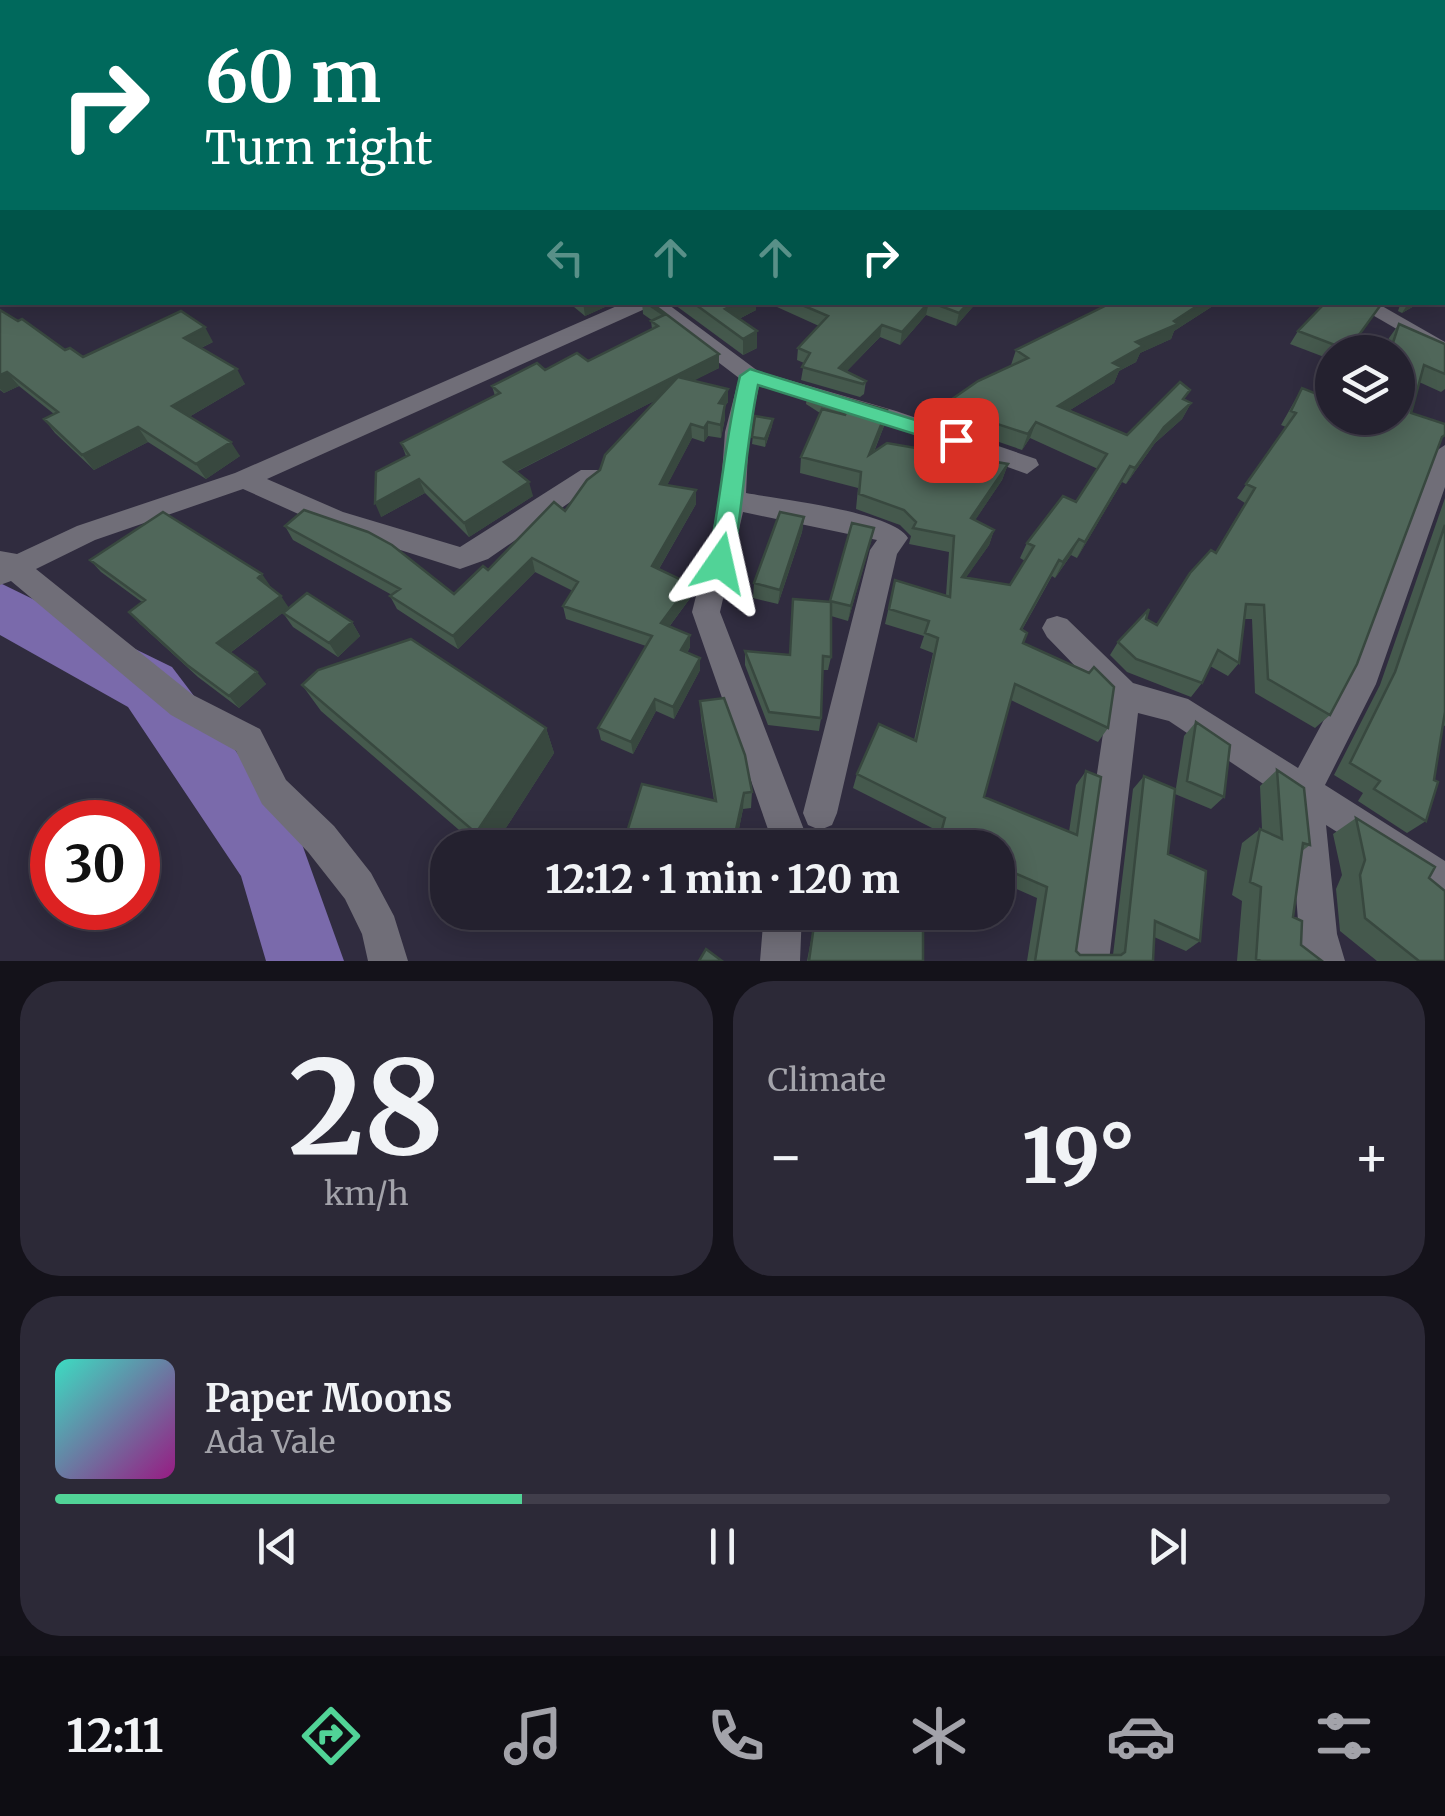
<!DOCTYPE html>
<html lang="en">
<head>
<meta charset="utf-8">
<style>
	body { margin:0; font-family:Merriweather,serif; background:#2c2937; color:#f1f3f6; height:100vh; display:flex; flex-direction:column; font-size:38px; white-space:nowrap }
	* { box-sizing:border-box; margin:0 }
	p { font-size:32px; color:#a3a3aa }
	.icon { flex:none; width:55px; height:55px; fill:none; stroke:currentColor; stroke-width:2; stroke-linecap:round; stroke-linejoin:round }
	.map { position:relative; height:961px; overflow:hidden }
	.sheet { display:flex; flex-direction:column; gap:20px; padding:20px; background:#14121a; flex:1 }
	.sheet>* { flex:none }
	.hud { position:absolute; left:0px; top:0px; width:1445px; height:305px; box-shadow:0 5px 25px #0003,0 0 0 2px #413e4b; background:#00695c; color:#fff; overflow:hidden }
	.controls { position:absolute; left:1315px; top:335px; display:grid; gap:20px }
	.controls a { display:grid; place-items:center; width:100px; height:100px; border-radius:50%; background:#24212f; box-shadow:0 5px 25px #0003,0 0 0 2px #413e4b; font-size:50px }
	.speed { position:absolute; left:30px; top:800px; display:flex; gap:20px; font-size:50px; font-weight:700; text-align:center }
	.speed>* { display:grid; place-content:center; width:130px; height:130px; border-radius:50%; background:#24212f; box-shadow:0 5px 25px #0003,0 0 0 2px #413e4b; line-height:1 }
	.speed .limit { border:15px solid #d22; background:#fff; color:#111 }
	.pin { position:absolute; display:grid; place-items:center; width:85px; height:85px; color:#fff; margin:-42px; border-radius:20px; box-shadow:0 5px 15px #0006 }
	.me { position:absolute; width:110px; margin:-55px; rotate:11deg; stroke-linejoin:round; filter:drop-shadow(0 0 8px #0008) }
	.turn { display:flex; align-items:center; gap:35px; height:210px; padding:0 40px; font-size:45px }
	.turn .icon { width:130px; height:130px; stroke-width:2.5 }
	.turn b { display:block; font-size:70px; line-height:85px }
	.lanes { display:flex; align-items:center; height:95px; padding:0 40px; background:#0003; justify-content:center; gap:50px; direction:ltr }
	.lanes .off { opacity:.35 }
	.big { font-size:75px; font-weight:800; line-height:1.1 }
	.sheet .tile { flex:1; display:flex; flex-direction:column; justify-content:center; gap:15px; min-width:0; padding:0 35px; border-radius:40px; background:#2c2937 }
	.sheet .dial { align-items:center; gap:0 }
	.dial b { font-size:130px; line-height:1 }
	.song { display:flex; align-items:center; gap:30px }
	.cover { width:120px; height:120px; border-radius:15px; background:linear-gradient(135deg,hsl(170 70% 55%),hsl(310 70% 35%)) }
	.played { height:10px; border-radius:5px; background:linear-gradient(90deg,#51d397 35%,#413e4b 35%) }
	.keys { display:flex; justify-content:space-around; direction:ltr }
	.heat { display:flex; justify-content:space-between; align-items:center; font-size:55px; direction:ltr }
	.sheet .tiles { flex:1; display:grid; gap:20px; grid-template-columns:1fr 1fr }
	.tile:last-child { grid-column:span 2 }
	.trip { position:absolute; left:430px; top:830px; width:585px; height:100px; border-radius:40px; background:#24212f; box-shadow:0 5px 25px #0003,0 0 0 2px #413e4b; font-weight:800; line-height:100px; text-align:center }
	.menu { display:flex; height:160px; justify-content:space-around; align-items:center; background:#0e0d13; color:#a3a3aa }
	.menu .icon { width:70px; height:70px }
	.menu .selected { color:#51d397 }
	.menu b { font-size:45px; color:#f1f3f6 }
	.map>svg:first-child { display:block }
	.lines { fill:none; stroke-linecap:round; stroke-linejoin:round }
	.river { fill:#7a6aab; fill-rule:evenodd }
	.minor { fill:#706e78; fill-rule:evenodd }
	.wall { fill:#45594d }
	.shaded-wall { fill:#38483f }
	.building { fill:#50675a; stroke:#38483f; stroke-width:2.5 }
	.route { fill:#51d397; stroke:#358962; stroke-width:2.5 }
</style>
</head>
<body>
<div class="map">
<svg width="1445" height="961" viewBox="0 0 1445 961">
	<rect width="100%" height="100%" fill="#302c3f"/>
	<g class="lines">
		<path class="river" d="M0 583 172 667 298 833 344 961H266L241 876 128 707 0 635Z"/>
		<path class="minor" d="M0 124H2V132H0Z
			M1442 162 1445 163V173L1442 172Z
			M626 302H665L758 371 896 411 1036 459 1039 465 1027 474 880 421 759 386 749 432 746 493C778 499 894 512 908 538L897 554 837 813 832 825 820 830 808 825 803 813 870 550 877 540 743 512 720 612 806 835 805 848H769L770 835 692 612 720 500 725 432 739 378 647 308 267 479 343 512 460 547 581 470H599L602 476 599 482 488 559 460 569 325 526 243 489 95 540 36 569 193 695 260 729 286 780 334 826 371 873 394 916 408 961H368L362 934 345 899 308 852 262 804 236 751 171 715 11 581 0 585V551L17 554 77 526 235 473Z
			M1350 302H1375L1445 342V357Z
			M1445 445V487L1376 684 1325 785 1445 861V900L1326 825 1337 934 1345 961H1305L1299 934 1289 801 1169 721 1138 713 1109 961H1069L1108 700 1047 637 1042 628 1047 619 1057 616 1067 619 1133 683 1188 699 1298 768 1346 679 1433 453Z
			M764 912H802L800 961H760Z"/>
	</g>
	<path class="wall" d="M913 0H1172L1182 2H913Z
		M1362 0H1445V7H1442V2H1371Z
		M568 302H616L585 316Z
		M642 302H650L719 354V368L694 380 728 402 725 406V418L721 438 708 436 704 442 692 438 667 485 696 504 659 569 690 584 691 597 669 627 690 647 687 653 700 658V670L674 719 656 711 633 754 601 740 598 728 646 646 566 619 563 606 573 591 535 572 458 649 397 609 390 596 392 595 293 540 285 526 454 594 565 511 600 470 656 400 516 472 533 496 469 537 425 493 381 517 406 456 401 443 495 396 492 386 545 370 588 361 652 329 651 321H653L643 314Z
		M671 302H756V310L739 319 757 348 743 355Z
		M766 302H977L956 326 926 315 900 345 880 337 846 372 866 381 864 394 860 397 801 380 804 363 797 360 798 348 819 326Z
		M1113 302H1219L1174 331 1171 339 1140 353 1136 362 1119 371 1114 383 1070 410 1127 435 1185 400 1191 403 1182 419 1155 443 1126 484 1122 482 1077 558 1071 555 1055 578 1052 576 1022 630 1023 643 1108 728 1098 742 1011 700 984 797 1069 832 1076 785 1086 771 1076 951 1080 955H1113L1133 789 1144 776 1168 854 1200 941 1186 951 1154 937 1153 961H1027L1037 898 998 881V848H934L938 831 853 788 857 774 914 740 933 653 920 648 924 636 885 624 895 580 946 595 949 552 909 544 911 536 900 525 856 509 858 488 800 473 801 457 820 413 806 404 808 388 887 410 884 426 874 452 1008 464 1002 480 975 520 994 530 989 545 966 577 1010 585 1025 561 1020 558 1027 543 1076 502 1098 469 1030 438 1022 450 938 421 942 406 1011 365 1016 350Z
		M1401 302H1421L1402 313 1398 311Z
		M1380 306 1347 352H1332V360L1290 344 1298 331Z
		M0 310 65 350 83 357 213 342 201 348 245 384 189 417 240 456 206 479 148 442 94 470 55 433 44 419 54 414 19 386 4 393 0 390Z
		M1399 324 1445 344V389L1441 392 1419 382 1411 413 1439 444 1330 715 1315 728 1255 693 1252 619H1245L1239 663 1228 676 1210 666 1202 683 1191 697 1127 672 1110 655 1118 642 1146 619 1157 625 1215 553 1245 503 1237 498 1286 427 1281 425 1302 388 1332 418H1398V352H1384L1389 338Z
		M755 416 773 419 772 426 765 447 752 444Z
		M1445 498V726L1443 725 1426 821 1407 833 1358 801 1363 793 1334 775 1380 685Z
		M804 517 802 532 778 604 753 598 754 583Z
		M874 528 848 621 831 616V657L828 670H823L821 718 819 731 768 725 745 665V651L790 655 793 599 830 602Z
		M90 560 271 587 289 608 352 622 360 636 338 657 293 627 283 613 285 611 230 653 266 684 239 708 198 677 140 624 129 612 142 602 101 572Z
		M302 685 546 728 554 753 493 848H480L321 711Z
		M700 701 752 792 751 808 743 809 735 848H622L714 800 701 719Z
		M1196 722 1224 797 1211 809 1175 794 1184 736Z
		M1277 770 1310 845 1302 851 1293 917 1301 945 1322 961H1237L1242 901 1232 895 1242 843 1260 829H1262L1260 786Z
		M1356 818 1429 878 1445 961H1377L1340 931 1336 889 1342 875 1333 834Z
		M822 912H923V961H807L814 925 821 927Z"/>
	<path class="shaded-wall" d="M2 226V241L0 242V227Z
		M583 302H616L585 316Z
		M739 302H756V310L725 326V309Z
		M929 302 926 315 900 345 902 332Z
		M969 302H977L956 326 959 313Z
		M1203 302H1219L1174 331 1171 339 1140 353 1136 362 1119 371 1114 383 1052 421 1058 406 1113 363 1136 342Z
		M1409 302H1421L1402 313Z
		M882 325 880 337 840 378 839 368Z
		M205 327 213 342 192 352 184 338Z
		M757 331V348L743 355V339Z
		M719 354V368L507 476 504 462Z
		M237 369 245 384 182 421 172 406Z
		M7 372 19 386 4 393 0 389V375Z
		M728 389V402L725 406V418L721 438 719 403Z
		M1191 403 1182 419 1155 443 1126 484 1135 468 1164 427Z
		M887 410 884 426 866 471 869 455Z
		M773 419 772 426 765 447V439Z
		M708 422V436L704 442V428Z
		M1036 422 1030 438 1022 450 1028 434Z
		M691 424 692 438 661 497 660 484Z
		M138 427 148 442 94 470 82 455Z
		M231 442 240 456 206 479 196 464Z
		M1008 464 1002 480 966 534 971 518Z
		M1130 466 1122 482 1077 558 1085 542Z
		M419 479 425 493 381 517 375 503Z
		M529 482 533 496 469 537 464 523Z
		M696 490V504L653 579 652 566Z
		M804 517 802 532 778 604 780 590Z
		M874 528 871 542 848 621 851 606Z
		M994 530 989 545 956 592 962 577Z
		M1079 539 1071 555 1055 578 1063 562Z
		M532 558 535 572 458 649 453 636Z
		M262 574 271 587 266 590 258 578Z
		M690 584 691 597 662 636 661 623Z
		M281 596 289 608 227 655 217 643Z
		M352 622 360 636 338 657 329 643Z
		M690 635V647L682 663 681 650Z
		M700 658V670L674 719 673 707Z
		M257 672 266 684 239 708 229 696Z
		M655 699 656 711 633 754 631 742Z
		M546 728 554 753 493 848H484L476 833Z
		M744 793 743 809 735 848H732Z"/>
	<path class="building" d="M660 0H823L821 2H656Z
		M942 0H1172L1182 2H960Z
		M2 30V78H0V31Z
		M1442 133 1445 134V151L1442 162Z
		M2 137V179H0V138Z
		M2 186V226L0 227V187Z
		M1442 254 1445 255V282L1442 283Z
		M645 302H650L719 354 504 462 529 482 464 523 419 479 375 503 376 472 409 455 401 443 500 393 492 386 537 363 545 370 577 353 588 361 658 326 651 321 664 315Z
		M692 302H739L725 309 757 331 743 339Z
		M795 302H929L902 332 882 325 839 368 866 381 863 384 802 367 810 353 798 348 828 316Z
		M930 302H969L959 313Z
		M1113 302H1203L1174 321 1178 324 1136 342 1143 346 1113 363 1121 367 1058 406 1127 435 1180 382 1190 390 1183 399 1191 403 1164 427 1135 468 1130 466 1085 542 1079 539 1063 562 1059 560 1021 629 1027 633 1023 643 1089 673 1094 667 1114 687 1108 728 1015 684 984 797 1077 835 1086 771 1101 777 1076 951 1080 955H1121L1125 952 1144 776 1175 789 1168 854 1206 871 1200 941 1155 921 1153 961H1035L1047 887 998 866V848H955L939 840 945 818 857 774 879 724 916 741 938 638 925 633 929 621 889 609 895 580 950 597 954 536 913 528 916 522 904 510 859 494 861 472 801 457 822 409 846 415 808 388 887 410 869 455 887 443 1008 464 971 518 994 530 962 577 1010 585 1034 546 1027 543 1063 496 1076 502 1107 454 1036 422 1028 434 942 406 978 381 1028 358 1016 350Z
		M1326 302H1373L1380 306 1348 350 1298 331Z
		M0 310 18 321 22 319 65 350 70 348 83 357 181 311 205 327 184 338 237 369 172 406 231 442 196 464 138 427 82 455 44 419 58 412 7 372 0 375Z
		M1399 324 1445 344V374L1424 365 1411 413 1445 424V435L1442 437 1357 664 1330 715 1268 679 1264 605 1246 604 1239 663 1218 650 1202 683 1136 659 1118 642 1149 609 1146 619 1157 625 1190 573 1211 550 1216 553 1255 488 1246 484 1296 413 1291 411 1302 388 1332 400V418H1398V352H1390Z
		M678 377 728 389 719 403 725 404 721 425 708 422 704 428 691 424 660 484 696 490 652 566 690 584 661 623 690 635 681 650 700 658 673 707 655 699 631 742 598 728 652 636 563 606 578 582 532 558 453 636 390 596 400 589 285 526 304 510 368 532 392 545 454 594 483 566 488 570 554 502 565 511 587 480 600 470 605 455Z
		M755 416 773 419 765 439 752 437Z
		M163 512 262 574 258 578 281 596 217 643 257 672 229 696 187 665 129 612 145 600 90 560Z
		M780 512 804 517 780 590 754 583Z
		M852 523 874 528 851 606 830 601Z
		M1445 525V712L1434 780 1438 782 1426 821 1374 789 1380 781 1350 763 1395 672Z
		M307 593 352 622 329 643 283 613Z
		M793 599 831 602V657L823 656 821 718 769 712 745 651 790 655Z
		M411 639 546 728 476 833 302 685 318 670Z
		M724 698 745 755 752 792 744 793 732 848H622L642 784 716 801 700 701Z
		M1196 722 1230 745 1224 797 1187 781Z
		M1277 770 1304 788 1310 845 1303 843 1293 917 1302 921 1301 945 1322 961H1261L1256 959 1261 887 1250 882 1260 829 1282 839Z
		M1356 818 1435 867 1429 878 1445 891V961H1419L1365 918 1360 875 1365 860Z
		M829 838 889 848H829Z
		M825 912H923V961H809L814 925 824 928Z
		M706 949 722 961H699Z"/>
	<path class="route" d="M750 369 964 435 967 440 956 447 758 385C746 444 743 503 733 563L729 570H712L708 563C721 500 725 437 740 376Z"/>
</svg>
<div class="controls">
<a><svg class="icon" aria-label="layers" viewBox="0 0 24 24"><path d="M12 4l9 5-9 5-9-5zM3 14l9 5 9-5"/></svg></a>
</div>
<div class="speed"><div class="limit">30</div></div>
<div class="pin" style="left:956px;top:440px;background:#d93025"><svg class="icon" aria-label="arrive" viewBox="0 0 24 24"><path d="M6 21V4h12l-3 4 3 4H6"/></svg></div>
<svg class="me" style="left:720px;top:563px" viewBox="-20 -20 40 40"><path d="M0-17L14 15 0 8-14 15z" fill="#51d397" stroke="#fff" stroke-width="4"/></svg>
<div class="trip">12:12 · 1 min · 120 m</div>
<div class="hud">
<div class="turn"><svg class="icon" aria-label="right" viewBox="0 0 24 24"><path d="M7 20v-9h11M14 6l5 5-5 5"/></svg><div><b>60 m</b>Turn right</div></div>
<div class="lanes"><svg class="icon off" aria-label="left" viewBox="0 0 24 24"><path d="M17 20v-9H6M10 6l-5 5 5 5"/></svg><svg class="icon off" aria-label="ahead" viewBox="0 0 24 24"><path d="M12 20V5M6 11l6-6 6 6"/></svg><svg class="icon off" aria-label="ahead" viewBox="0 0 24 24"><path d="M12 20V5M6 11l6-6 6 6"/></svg><svg class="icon" aria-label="right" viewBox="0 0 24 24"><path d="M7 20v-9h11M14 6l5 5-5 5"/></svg></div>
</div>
</div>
<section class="sheet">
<div class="tiles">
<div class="tile dial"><b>28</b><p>km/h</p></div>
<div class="tile"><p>Climate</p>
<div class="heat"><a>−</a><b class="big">19°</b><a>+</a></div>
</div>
<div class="tile">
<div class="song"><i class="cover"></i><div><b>Paper Moons</b><p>Ada Vale</p></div></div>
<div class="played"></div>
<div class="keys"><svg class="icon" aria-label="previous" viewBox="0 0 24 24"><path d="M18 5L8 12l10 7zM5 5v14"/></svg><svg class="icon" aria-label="pause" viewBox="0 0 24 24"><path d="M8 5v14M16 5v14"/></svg><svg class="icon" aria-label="next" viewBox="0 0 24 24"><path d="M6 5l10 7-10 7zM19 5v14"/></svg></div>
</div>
</div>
</section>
<nav class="menu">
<b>12:11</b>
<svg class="icon selected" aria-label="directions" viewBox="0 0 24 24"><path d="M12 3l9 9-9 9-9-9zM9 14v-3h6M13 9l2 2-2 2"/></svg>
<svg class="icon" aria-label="music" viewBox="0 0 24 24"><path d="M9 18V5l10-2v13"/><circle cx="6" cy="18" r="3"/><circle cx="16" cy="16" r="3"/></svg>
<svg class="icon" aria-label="phone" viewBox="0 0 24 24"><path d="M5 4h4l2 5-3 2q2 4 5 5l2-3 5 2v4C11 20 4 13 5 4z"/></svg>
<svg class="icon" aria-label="climate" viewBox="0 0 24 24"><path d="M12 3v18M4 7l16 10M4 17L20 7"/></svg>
<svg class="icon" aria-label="car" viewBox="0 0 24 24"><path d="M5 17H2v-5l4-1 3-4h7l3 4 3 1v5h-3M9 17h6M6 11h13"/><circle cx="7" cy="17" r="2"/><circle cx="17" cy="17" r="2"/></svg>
<svg class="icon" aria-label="filters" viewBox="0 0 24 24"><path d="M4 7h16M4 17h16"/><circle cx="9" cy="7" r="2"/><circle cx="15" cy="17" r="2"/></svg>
</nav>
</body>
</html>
